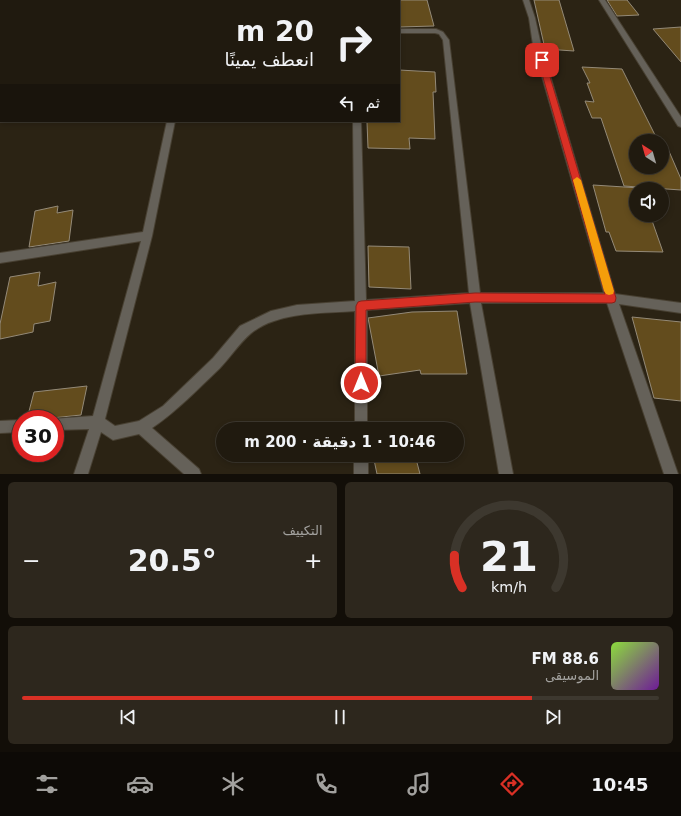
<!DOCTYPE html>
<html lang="ar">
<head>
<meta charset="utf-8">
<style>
	body { margin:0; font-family:"DejaVu Sans","Noto Naskh Arabic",sans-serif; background:#2d271d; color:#f1f3f6; direction:rtl; height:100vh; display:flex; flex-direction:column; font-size:15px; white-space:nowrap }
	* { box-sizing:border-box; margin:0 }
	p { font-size:13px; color:#a2a19e }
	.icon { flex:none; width:22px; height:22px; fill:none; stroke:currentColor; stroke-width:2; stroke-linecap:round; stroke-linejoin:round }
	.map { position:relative; height:474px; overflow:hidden; direction:ltr }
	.details { display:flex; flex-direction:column; gap:8px; padding:8px; background:#120e08; flex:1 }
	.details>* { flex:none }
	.hud { position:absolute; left:0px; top:0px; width:400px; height:122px; box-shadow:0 2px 6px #0003,0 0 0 1px #3d382f; direction:rtl; background:#201a0f; color:#f1f3f6; overflow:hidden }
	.needle { width:26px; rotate:323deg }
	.controls { position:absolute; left:629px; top:134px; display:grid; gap:8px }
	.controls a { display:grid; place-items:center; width:40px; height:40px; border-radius:50%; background:#201a0f; box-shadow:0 2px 6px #0003,0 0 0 1px #3d382f; font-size:20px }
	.speed { position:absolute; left:12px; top:410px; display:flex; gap:8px; font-size:20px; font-weight:700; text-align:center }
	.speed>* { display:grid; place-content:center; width:52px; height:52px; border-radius:50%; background:#201a0f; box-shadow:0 2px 6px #0003,0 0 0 1px #3d382f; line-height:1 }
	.speed .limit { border:6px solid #d22; background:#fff; color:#111 }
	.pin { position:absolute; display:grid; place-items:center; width:34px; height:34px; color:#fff; margin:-17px; border-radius:8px; box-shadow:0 2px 6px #0006 }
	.me { position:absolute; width:44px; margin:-22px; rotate:0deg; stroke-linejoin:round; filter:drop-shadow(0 0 3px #0008) }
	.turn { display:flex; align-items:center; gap:14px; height:84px; padding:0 20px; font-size:18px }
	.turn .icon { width:52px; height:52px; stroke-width:2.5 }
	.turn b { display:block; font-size:28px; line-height:34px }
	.then { display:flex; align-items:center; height:38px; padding:0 20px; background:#0003; gap:8px; font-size:15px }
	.big { font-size:30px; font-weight:800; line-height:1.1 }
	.details .widget { flex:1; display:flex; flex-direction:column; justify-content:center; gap:6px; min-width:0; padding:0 14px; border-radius:6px; background:#2d271d }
	.details .dial { align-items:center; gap:0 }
	.dial svg { height:104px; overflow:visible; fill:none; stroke:#3d382f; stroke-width:7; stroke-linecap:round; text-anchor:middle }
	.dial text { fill:#f1f3f6; stroke:none }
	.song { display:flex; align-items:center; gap:12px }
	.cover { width:48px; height:48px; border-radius:6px; background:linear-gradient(135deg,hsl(90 70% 55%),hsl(280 70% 35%)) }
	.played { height:4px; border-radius:2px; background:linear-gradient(90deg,#d93025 80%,#3d382f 80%) }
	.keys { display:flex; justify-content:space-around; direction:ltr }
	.heat { display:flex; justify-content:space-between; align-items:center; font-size:22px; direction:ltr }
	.details .tiles { flex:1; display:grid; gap:8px; grid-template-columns:1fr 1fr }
	.widget:last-child { grid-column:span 2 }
	.trip { position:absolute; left:216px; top:422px; width:248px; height:40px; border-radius:20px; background:#201a0f; box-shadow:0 2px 6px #0003,0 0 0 1px #3d382f; font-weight:800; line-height:40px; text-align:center; direction:rtl }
	.tab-bar { display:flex; height:64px; justify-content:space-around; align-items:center; background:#0d0a06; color:#a2a19e }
	.tab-bar .icon { width:28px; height:28px }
	.tab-bar .current { color:#d93025 }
	.tab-bar b { font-size:18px; color:#f1f3f6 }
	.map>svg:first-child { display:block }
	.building { fill:#634c1d; stroke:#948a78 }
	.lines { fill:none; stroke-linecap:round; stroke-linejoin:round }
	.minor-casing { stroke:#484032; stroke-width:2 }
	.minor { fill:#656159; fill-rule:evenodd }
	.route { fill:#d93025; stroke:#8d1f18 }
	.slow { fill:#f59e0b }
</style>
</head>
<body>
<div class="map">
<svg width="681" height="474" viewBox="0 0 681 474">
	<rect width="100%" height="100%" fill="#2b2314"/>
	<path class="building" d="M399 0H427L434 26 399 27Z
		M534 0H559L574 51 545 49Z
		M607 0H627L639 15 617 16Z
		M681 27V62L653 29Z
		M582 67 622 69 658 141H636V167H662V142H665L681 179V190L624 186 601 118H592L585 101 594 102 587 83H590Z
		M399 70 435 72 436 92H433L435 139 409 138 410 149 368 148 367 122H399Z
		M593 185 640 188 636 189V215H650L663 252 616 251 609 232H606Z
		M58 206 57 213 73 210 69 241 29 247 35 211Z
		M368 246 409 247 411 289 369 287Z
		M40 272 38 286 56 282 50 321 34 324 33 332 0 339V324L10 277Z
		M457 311 467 374H421L420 370 379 376 368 318 412 312Z
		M632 317 681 322V401L654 398Z
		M87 386 81 415 52 418 51 419H27L34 392Z
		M373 455H415L420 474H377Z"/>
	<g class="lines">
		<g class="minor-casing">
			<path id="minor" d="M523 0H529L535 18 541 45 615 294 681 303V313L619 304 678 474H664L607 303H481L513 474H499L470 303 367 310V429H355V311C328 313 300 312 274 321 246 330 239 348 220 368 198 389 177 411 152 428L199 469 201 474H184L139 434 113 440 101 432 88 474H74L89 429 55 430V419H52L93 416 141 241 0 263V253L143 232 167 121H175L152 236 105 419 115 426 139 421 163 406 213 358 240 326 271 311 297 305 355 301 353 121H361L366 300 469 293 443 40 439 34 435 33H399V29H436L443 32 449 40 480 293H604L533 45 529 18Z
				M599 0H605L681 117V127L678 126Z
				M21 420V432L0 433V421Z
				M354 455H368V474H354Z"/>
		</g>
		<use href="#minor" class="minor"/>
	</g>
	<path class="route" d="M542 58 545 60 616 298 615 302 612 303 475 302 366 310V383L365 387 361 388 357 387 355 383 356 306 358 302 361 301 475 293 605 294 538 60Z"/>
	<path class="slow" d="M577 177 581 180 614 291 613 294 609 295 606 294 604 291 573 180Z"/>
</svg>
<div class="controls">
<a><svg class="needle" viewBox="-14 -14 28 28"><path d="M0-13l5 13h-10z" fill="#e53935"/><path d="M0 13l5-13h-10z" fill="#a2a19e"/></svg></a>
<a><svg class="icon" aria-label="sound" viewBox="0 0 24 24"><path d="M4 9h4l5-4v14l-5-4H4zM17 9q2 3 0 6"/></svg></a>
</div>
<div class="speed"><div class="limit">30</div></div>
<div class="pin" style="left:542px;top:60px;background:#d93025"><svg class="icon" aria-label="arrive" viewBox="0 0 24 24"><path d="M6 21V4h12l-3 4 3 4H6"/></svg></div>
<svg class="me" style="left:361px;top:383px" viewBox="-20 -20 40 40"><circle r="17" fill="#d93025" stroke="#fff" stroke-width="3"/><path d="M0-11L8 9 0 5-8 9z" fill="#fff"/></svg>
<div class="trip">10:46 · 1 دقيقة · 200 m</div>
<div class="hud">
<div class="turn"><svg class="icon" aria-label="right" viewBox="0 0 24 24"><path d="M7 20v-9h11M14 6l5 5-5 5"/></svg><div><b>20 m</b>انعطف يمينًا</div></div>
<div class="then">ثم<svg class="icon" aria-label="left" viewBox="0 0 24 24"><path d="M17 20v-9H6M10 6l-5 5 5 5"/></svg></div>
</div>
</div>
<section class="details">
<div class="tiles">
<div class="widget dial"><svg viewBox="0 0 100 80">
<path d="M14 69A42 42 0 1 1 86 69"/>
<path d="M14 69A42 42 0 0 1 8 44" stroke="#d93025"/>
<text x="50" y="56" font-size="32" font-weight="700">21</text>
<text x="50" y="72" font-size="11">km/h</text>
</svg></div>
<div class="widget"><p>التكييف</p>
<div class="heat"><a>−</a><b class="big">20.5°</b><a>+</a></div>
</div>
<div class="widget">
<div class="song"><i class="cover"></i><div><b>88.6 FM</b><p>الموسيقى</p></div></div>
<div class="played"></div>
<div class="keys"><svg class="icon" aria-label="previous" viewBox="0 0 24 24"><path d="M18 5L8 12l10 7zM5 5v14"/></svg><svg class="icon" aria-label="pause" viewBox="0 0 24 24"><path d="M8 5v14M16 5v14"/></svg><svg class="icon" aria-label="next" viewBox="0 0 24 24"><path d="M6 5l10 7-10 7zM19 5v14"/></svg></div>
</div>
</div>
</section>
<nav class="tab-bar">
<b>10:45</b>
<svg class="icon current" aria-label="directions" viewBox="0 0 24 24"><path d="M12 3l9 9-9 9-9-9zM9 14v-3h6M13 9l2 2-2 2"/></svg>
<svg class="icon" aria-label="music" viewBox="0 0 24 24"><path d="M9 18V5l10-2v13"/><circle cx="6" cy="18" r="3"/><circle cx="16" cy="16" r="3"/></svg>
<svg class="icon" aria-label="phone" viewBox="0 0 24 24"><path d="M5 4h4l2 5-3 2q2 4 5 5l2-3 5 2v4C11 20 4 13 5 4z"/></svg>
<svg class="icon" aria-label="climate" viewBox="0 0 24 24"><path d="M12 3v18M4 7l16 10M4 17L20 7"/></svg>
<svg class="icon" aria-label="car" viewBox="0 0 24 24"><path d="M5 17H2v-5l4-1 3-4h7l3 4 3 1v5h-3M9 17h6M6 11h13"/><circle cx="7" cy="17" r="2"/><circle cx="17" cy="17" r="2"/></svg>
<svg class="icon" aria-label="filters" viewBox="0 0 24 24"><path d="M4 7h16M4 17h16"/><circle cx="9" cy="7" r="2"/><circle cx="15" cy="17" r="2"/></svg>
</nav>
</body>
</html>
